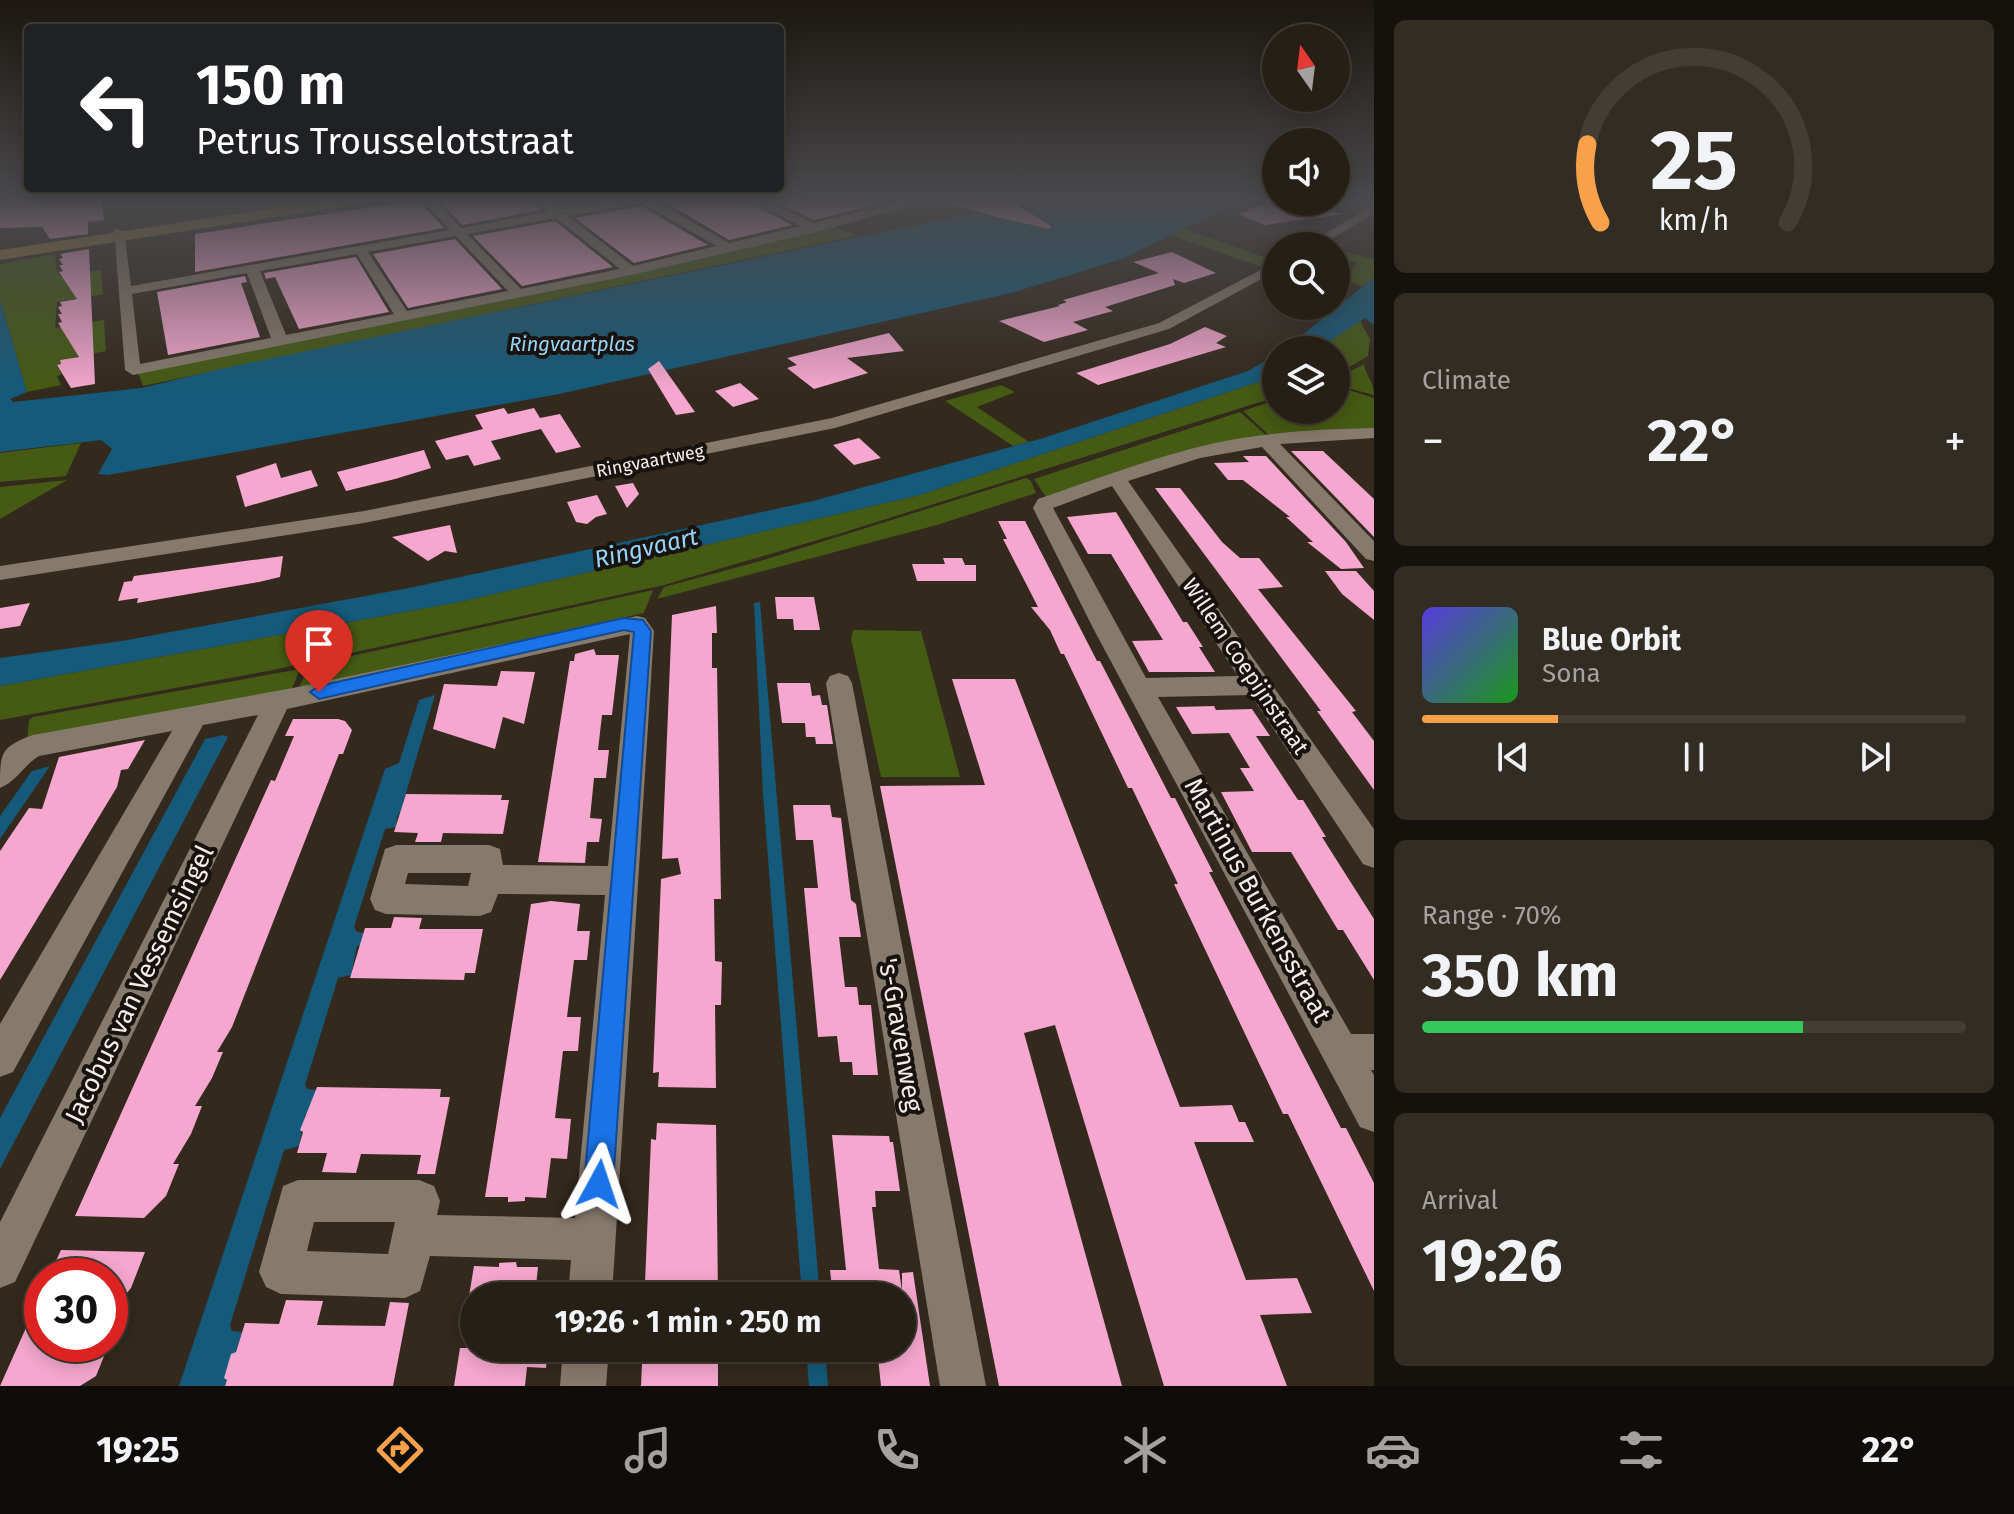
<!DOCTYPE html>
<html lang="en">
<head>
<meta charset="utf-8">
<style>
	body { margin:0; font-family:"Fira Sans",sans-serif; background:#322c23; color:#f1f3f6; height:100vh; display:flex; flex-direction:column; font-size:30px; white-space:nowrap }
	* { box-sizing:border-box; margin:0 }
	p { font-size:26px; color:#a4a2a1 }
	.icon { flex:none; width:44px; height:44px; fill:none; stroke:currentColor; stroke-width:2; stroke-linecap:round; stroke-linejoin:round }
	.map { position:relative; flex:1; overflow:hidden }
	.details { display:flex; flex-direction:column; gap:20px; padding:20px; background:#15110c; width:640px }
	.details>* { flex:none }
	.guide { position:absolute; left:24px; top:24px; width:760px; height:168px; border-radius:8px; box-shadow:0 4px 20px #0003,0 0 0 2px #423d35; background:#202124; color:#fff; overflow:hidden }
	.needle { width:52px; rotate:346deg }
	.fabs { position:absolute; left:1262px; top:24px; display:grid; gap:16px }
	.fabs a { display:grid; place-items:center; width:88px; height:88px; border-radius:50%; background:#261f16; box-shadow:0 4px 20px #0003,0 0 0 2px #423d35; font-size:40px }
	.speed { position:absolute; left:24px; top:1258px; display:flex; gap:16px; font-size:40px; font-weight:700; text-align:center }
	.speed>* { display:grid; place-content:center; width:104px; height:104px; border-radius:50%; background:#261f16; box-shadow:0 4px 20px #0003,0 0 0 2px #423d35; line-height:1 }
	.speed .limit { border:12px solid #d22; background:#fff; color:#111 }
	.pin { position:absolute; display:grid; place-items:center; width:68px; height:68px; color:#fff; margin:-82px -34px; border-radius:50% 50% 50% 0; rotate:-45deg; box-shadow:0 0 8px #0007 }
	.pin .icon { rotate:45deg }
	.me { position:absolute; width:88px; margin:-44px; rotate:5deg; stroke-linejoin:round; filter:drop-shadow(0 0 6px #0008) }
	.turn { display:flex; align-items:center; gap:28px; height:168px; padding:0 40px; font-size:36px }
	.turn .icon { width:104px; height:104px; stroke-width:2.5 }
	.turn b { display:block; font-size:56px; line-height:68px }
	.big { font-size:60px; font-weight:700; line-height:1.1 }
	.details .tile { flex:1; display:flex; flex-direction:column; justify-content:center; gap:12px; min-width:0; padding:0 28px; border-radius:12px; background:#322c23 }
	.details .dial { align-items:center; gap:0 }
	.dial svg { height:208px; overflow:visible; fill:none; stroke:#423d35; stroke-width:7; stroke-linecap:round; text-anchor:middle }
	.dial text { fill:#f1f3f6; stroke:none }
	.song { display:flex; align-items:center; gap:24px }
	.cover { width:96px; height:96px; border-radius:12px; background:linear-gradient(135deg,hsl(250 70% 55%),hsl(120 70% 35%)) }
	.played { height:8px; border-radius:4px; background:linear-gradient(90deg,#f7a14a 25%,#423d35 25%) }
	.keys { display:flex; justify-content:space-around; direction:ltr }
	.heat { display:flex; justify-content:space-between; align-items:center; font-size:44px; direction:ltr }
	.charge { height:12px; border-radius:6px; background:linear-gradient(90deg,#34c759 70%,#423d35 0) }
	.trip { position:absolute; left:460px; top:1282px; width:456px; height:80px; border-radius:40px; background:#261f16; box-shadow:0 4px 20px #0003,0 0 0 2px #423d35; font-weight:700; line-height:80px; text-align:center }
	.tabs { display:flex; height:128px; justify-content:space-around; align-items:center; background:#0f0c09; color:#a4a2a1 }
	.tabs .icon { width:56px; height:56px }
	.tabs .selected { color:#f7a14a }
	.tabs b { font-size:36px; color:#f1f3f6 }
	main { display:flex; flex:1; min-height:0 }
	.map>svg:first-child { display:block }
	.green { fill:#455a13 }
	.water { fill:#155a7a }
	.building { fill:#f6a7cf }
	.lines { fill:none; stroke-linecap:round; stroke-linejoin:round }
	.minor { fill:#867a6c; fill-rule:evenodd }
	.major { fill:#9a7e3a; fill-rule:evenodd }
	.route { fill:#1a73e8; stroke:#114b97; stroke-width:2 }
	.labels { text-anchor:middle; stroke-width:8; stroke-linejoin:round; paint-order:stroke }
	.far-street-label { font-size:18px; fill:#f5eee6; stroke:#17120d }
	.far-water-label { font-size:20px; font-style:italic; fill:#96d5f8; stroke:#17120d }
	.street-label { font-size:22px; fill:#f5eee6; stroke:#17120d }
	.water-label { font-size:24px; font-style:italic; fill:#96d5f8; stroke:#17120d }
	.near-street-label { font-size:26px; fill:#f5eee6; stroke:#17120d }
</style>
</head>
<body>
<main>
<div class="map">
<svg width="1374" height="1386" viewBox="0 0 1374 1386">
	<rect width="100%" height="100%" fill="#33291d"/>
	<path class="green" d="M832 226 857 236 143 386 138 373Z
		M1184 229 1275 261 1264 268 1170 235Z
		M1336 242 1344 245 1337 250 1374 259V278L1362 287 1343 278 1358 263 1336 257V246H1331Z
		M55 254 56 268 60 276 101 270 103 294 57 302 55 328 104 320 106 351 60 360 61 364 57 366 62 374 57 376 61 385 27 392 0 300V264Z
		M1360 321 1370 339 1368 356 1336 375V350H1316Z
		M1364 364C1366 376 1374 383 1374 395L1336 385V379Z
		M1276 376V397L835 535 664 585 268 671 0 720V686L459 602 920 495Z
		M1001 385 1015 392 977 407 1029 442 1013 446 945 401Z
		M1336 386 1374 398V430L1270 436 1243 411 1276 400V410H1336Z
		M1240 412 1267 436 1047 499 1034 479Z
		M81 443 66 476 0 482V453Z
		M1026 478 1031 481 1036 493 937 525 657 599 664 587 757 562Z
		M67 480 0 519V487Z
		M653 590 644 613 297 691 310 665Z
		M853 630 921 631 960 777H881L851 639Z
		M300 669 291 691 27 742 29 720 33 717Z"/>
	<path class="water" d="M1022 198H1247L1122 259 1011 293 559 394 108 475 98 474 112 449 101 440 0 452V300L27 392 10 399 13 402 142 388 220 369 979 212 1001 218 1012 212 1034 209 1033 203Z
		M1374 278V325L1365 318 1316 350H1283Z
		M1276 355V376L920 495 459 602 0 686V658L122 641 409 588 813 501 1040 439 1248 371Z
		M760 602 820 1296H802L763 794 754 603Z
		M435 695 401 810 397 817 396 827 385 829 354 927 357 932 364 933 360 946H357L351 975 338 978 305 1085 307 1089 316 1090 308 1114 305 1115 299 1146 284 1150 230 1325 232 1331 242 1332 225 1386H179L385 769 399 763 419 700Z
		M224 735 228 737 0 1169V1118L205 739Z
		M50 766 0 839V816L32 771Z
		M806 1348H825L828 1386H809Z"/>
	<path class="building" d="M22 198H101L104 220 88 222V234L50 239 42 227 0 228V204L7 199Z
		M437 198H528L541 210 462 225Z
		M659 198H741L792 225 729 240Z
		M768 198H890V201L814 220Z
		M950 198H1005L1051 226 1050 229 1001 218 949 204Z
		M1273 199 1297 202 1342 214 1265 225 1239 214Z
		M418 200 444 228 195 272V234Z
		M641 206 708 245 634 263 575 218Z
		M555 221 613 267 522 286 473 236Z
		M455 239 502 289 408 308 373 254Z
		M89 249 95 384 71 388 57 365 61 364 60 360 79 357 58 323 62 322 58 314H62L58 307 62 306 60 302 77 299 59 272 63 271 59 265H63L59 259 63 258 60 254Z
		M1172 252 1216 273 1184 283 1173 279 1175 285 1105 307 1113 311 1073 322 1088 330 1044 342 999 321 1060 306 1058 305 1067 302 1063 300 1159 273 1133 262Z
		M356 257 389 312 299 329 275 277 266 279 264 273Z
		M245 276 247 282 241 283 260 337 168 355 157 292Z
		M1205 327 1227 336 1216 343 1226 347 1098 385 1076 373 1170 344Z
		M889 333 904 351 847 358 868 373 814 389 787 368 797 365 787 358Z
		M659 361 695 412 676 415 648 369Z
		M740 383 759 399 733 407 715 391Z
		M504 408 508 414 534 408 540 418 560 414 581 447 556 453 541 429 491 441 501 459 474 466 468 455 446 460 435 441 483 429 475 415Z
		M859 438 881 458 854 465 833 445Z
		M424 450 431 468 395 479 346 491 337 472Z
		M1291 451H1323L1374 499V537Z
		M1243 456H1266L1346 542 1364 568 1341 569 1307 542H1313L1286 517H1290L1243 480H1228L1214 463 1249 462Z
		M276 463 281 478 311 470 318 486 245 507 236 476Z
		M633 483 639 494 627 508 615 486Z
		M1155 488H1180L1222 542 1240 558H1259L1283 587 1258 589 1356 711 1352 712 1374 741V790L1317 711H1321Z
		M597 495 607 514 596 517 587 524 576 522 567 502Z
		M1116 512 1183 622H1187L1203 647H1199L1215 672H1149L1132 641 1163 640 1111 554H1088L1067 517Z
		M998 521H1025L1097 661H1100L1171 798H1175L1213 872H1209L1341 1128H1346L1374 1183V1291L1288 1114H1283L1174 884H1178L1132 788H1128L1064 654H1061L1050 630 1031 607H1038L1003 539H1007Z
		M450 525 457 553 445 551 428 561 392 537Z
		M283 556 280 577 259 582 137 603 138 598 118 601 124 582 132 581 134 576Z
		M943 558H962L965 565H976V581H917L912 564H945Z
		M1325 571H1356L1374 591V620L1342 594Z
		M775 597H814L820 630H794L793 619H777Z
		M30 603 20 626 0 629V608Z
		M716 606 717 633H712V668H717L721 899H714L715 961 722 962 721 1005H715L716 1088 658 1087 659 1072 653 1073 661 879 681 874 678 858 662 859 672 615Z
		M594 649 596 655H619L612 715H602L598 750H609L606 778H594L590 818 602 819 599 842H587L585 863 538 862 570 661H574L575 654Z
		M501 671 535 672 524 724 503 717 495 749 433 729 444 684 497 686Z
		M952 679H1015L1180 1107 1232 1105 1239 1122H1245L1254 1142H1194L1246 1280 1297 1278 1312 1313 1260 1315 1287 1386H1164L1055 1025 1024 1033 1122 1386H999L880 786 985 785Z
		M777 683H810L812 696 820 695 822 705H827L833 744H816L815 737H806L805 723H782Z
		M1214 706 1216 710 1252 709 1270 736H1256L1298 800H1303L1326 837H1322L1374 919V980L1343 930H1338L1291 852H1252L1221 792 1254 791 1240 768H1250L1229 733 1192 734 1176 707Z
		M293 719H338L345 721 352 730 343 754H339L232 1027 217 1052H223L212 1078 195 1106H202L191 1134 173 1164H179L166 1196 144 1218 75 1216 261 802 271 780 275 781 294 736H285Z
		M145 740 128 769 121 770 117 787 0 980V851L29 808 42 809 59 757Z
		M406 794 502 795 501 800H509L503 834 443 833 441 842H415L418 833 394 832Z
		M793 805H830L832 817 841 818 851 900 856 904 861 937H839L845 987H857L859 1005H871L878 1075H853L852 1062H840L837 1036 818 1037 804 888H818L813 840H796Z
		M551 901 580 904 577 931H590L587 960H574L567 1017H581L578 1051H563L555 1118 571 1119 567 1159 551 1158 546 1198 525 1197V1201L508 1202V1197H485L531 904Z
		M394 917 422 918 419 929H483L475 973H465L464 980 350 978 365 928H391Z
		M317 1087 441 1089 440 1097H450L435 1174H417L421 1155 361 1154 356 1173 322 1172 327 1153H297L303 1132 300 1130Z
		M657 1123 716 1125 718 1296H651V1282L645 1283 651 1139 656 1140Z
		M832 1135 889 1136 890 1142H893L900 1191H875L876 1207H872L879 1269 899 1270 902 1291V1273L913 1272 930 1386H881L877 1348H902V1296H833L830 1270H846Z
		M61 1250 145 1252 131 1288 110 1314V1276H49Z
		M516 1262 517 1267H538L535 1296H469L474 1266 499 1267V1263Z
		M42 1292V1344H109L96 1376 80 1386H0Z
		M286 1300 323 1301 317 1325 385 1326 390 1302 409 1303 393 1386H225L227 1380 224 1378 231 1354 236 1352 245 1323 279 1324Z
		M460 1348H548L546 1368 527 1367 525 1386H454Z
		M649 1348H718V1386H641L642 1363 648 1362Z"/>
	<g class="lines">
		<path class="minor" d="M420 198H433L461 228 548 212 531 198H544L560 210 629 198H656L654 200 729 243 801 226 744 198H760L814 223 915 198H936L820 231 631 275 133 375 125 370 114 228 124 231 131 286 450 230ZM642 203 716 246 633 266 568 216ZM556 218 620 269 521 289 467 234ZM456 236 508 291 407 311 368 252ZM357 254 394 314 286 335 260 271ZM247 273 271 338 140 364 132 294Z
			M1374 205V213L1319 246H1304Z
			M1276 262V271L1169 329 835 428 364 523 0 580V566L364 511 832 418 1159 323Z
			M1374 428V438L1280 444 1374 541V561L1366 559 1262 447 1200 458 1128 481 1374 829V868L1363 864 1251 695 1158 697 1351 1034H1374V1070H1371L1374 1075V1132L1360 1127 1093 628 1033 508 1038 499C1096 479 1154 457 1215 443 1267 432 1321 429 1374 428ZM1112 486 1238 676 1146 678 1053 508Z
			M637 616 645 618 654 631 612 1296H568L571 1260 430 1256 420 1291 405 1298 281 1294 266 1287 259 1272 283 1186 298 1180H419L434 1186 440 1201 437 1215 575 1218 605 895 498 894 491 912 480 916 386 914 375 910 370 899 385 849 396 845H489L500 849 503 865 608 866 630 634 287 709 15 1282 0 1288V1222L258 715 203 725 13 1072 0 1077V1024L172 731 39 756C24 765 16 782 0 788 0 753 0 747 33 735L293 688ZM408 873H471L468 886 405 884ZM314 1222H395L388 1254 307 1251Z
			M839 673 848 676 852 683 986 1386H940L826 683 830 676Z
			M563 1348H609L606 1386H560Z"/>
		<path class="major" d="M342 198H378L371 202 0 260V250Z"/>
	</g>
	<linearGradient id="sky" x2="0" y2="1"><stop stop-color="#1c1710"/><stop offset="0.51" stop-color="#4a494c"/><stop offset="1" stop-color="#4a494c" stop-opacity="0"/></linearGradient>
	<rect width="1374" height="392" fill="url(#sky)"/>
	<path class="route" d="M624 618 643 620 651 631 613 1184 609 1194 599 1198 589 1194 584 1184 634 632 624 630 319 699 310 692 319 686Z"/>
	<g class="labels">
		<g class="far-street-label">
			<text transform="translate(650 461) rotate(-11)" y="6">Ringvaartweg</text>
		</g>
		<g class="far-water-label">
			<text x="572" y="351">Ringvaartplas</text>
		</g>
		<g class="street-label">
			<text transform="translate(1246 666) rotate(56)" y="8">Willem Coepijnstraat</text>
		</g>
		<g class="water-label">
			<text transform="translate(646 548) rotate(-13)" y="8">Ringvaart</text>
		</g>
		<g class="near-street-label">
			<text transform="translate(1258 900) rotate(61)" y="9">Martinus Burkensstraat</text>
			<text transform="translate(139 984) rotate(-64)" y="9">Jacobus van Vessemsingel</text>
			<text transform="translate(901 1035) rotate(80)" y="9">'s-Gravenweg</text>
		</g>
	</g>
</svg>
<div class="fabs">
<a><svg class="needle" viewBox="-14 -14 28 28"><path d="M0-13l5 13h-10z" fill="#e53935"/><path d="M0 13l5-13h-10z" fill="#a4a2a1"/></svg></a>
<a><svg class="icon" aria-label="sound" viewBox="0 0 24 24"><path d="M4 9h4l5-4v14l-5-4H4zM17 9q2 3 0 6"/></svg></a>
<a><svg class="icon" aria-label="search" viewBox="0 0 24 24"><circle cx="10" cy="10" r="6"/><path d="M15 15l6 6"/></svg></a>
<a><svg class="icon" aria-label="layers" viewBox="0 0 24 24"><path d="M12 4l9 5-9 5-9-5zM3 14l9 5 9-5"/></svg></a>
</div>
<div class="speed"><div class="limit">30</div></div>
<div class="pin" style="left:319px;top:692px;background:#d93025"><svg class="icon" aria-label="arrive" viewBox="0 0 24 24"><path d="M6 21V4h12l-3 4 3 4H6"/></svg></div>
<svg class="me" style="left:599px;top:1184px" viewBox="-20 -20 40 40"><path d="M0-17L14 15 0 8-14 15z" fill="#1a73e8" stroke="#fff" stroke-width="4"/></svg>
<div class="trip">19:26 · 1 min · 250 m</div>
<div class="guide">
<div class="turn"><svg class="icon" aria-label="left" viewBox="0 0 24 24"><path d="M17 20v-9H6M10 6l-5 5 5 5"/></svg><div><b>150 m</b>Petrus Trousselotstraat</div></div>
</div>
</div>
<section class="details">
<div class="tile dial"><svg viewBox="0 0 100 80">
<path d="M14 69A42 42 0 1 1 86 69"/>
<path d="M14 69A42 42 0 0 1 9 39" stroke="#f7a14a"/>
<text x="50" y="56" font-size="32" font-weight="700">25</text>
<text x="50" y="72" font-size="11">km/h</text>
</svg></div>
<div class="tile"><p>Climate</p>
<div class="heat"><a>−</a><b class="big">22°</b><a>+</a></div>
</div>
<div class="tile">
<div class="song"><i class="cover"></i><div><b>Blue Orbit</b><p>Sona</p></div></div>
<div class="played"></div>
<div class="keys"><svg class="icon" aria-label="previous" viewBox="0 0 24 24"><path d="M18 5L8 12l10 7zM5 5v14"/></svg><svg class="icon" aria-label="pause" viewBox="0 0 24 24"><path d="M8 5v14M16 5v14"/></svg><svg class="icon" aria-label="next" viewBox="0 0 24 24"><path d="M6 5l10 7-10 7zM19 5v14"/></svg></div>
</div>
<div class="tile"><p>Range · 70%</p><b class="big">350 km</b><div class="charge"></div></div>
<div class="tile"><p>Arrival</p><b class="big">19:26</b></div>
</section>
</main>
<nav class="tabs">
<b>19:25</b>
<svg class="icon selected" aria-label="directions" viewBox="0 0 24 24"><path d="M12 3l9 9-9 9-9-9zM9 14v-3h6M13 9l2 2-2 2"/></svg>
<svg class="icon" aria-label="music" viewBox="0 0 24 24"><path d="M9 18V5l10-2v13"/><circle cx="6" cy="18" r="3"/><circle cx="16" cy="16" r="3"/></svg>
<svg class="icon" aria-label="phone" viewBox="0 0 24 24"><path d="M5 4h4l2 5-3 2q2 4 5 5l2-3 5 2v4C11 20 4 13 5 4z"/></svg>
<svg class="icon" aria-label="climate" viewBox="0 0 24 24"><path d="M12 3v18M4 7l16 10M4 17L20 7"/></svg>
<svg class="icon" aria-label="car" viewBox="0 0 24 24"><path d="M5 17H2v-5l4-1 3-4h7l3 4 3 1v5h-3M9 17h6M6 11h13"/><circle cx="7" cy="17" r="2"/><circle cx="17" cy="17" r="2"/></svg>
<svg class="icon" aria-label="filters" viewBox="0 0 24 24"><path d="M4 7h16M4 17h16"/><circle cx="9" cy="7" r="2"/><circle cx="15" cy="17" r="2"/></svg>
<b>22°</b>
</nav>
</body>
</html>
